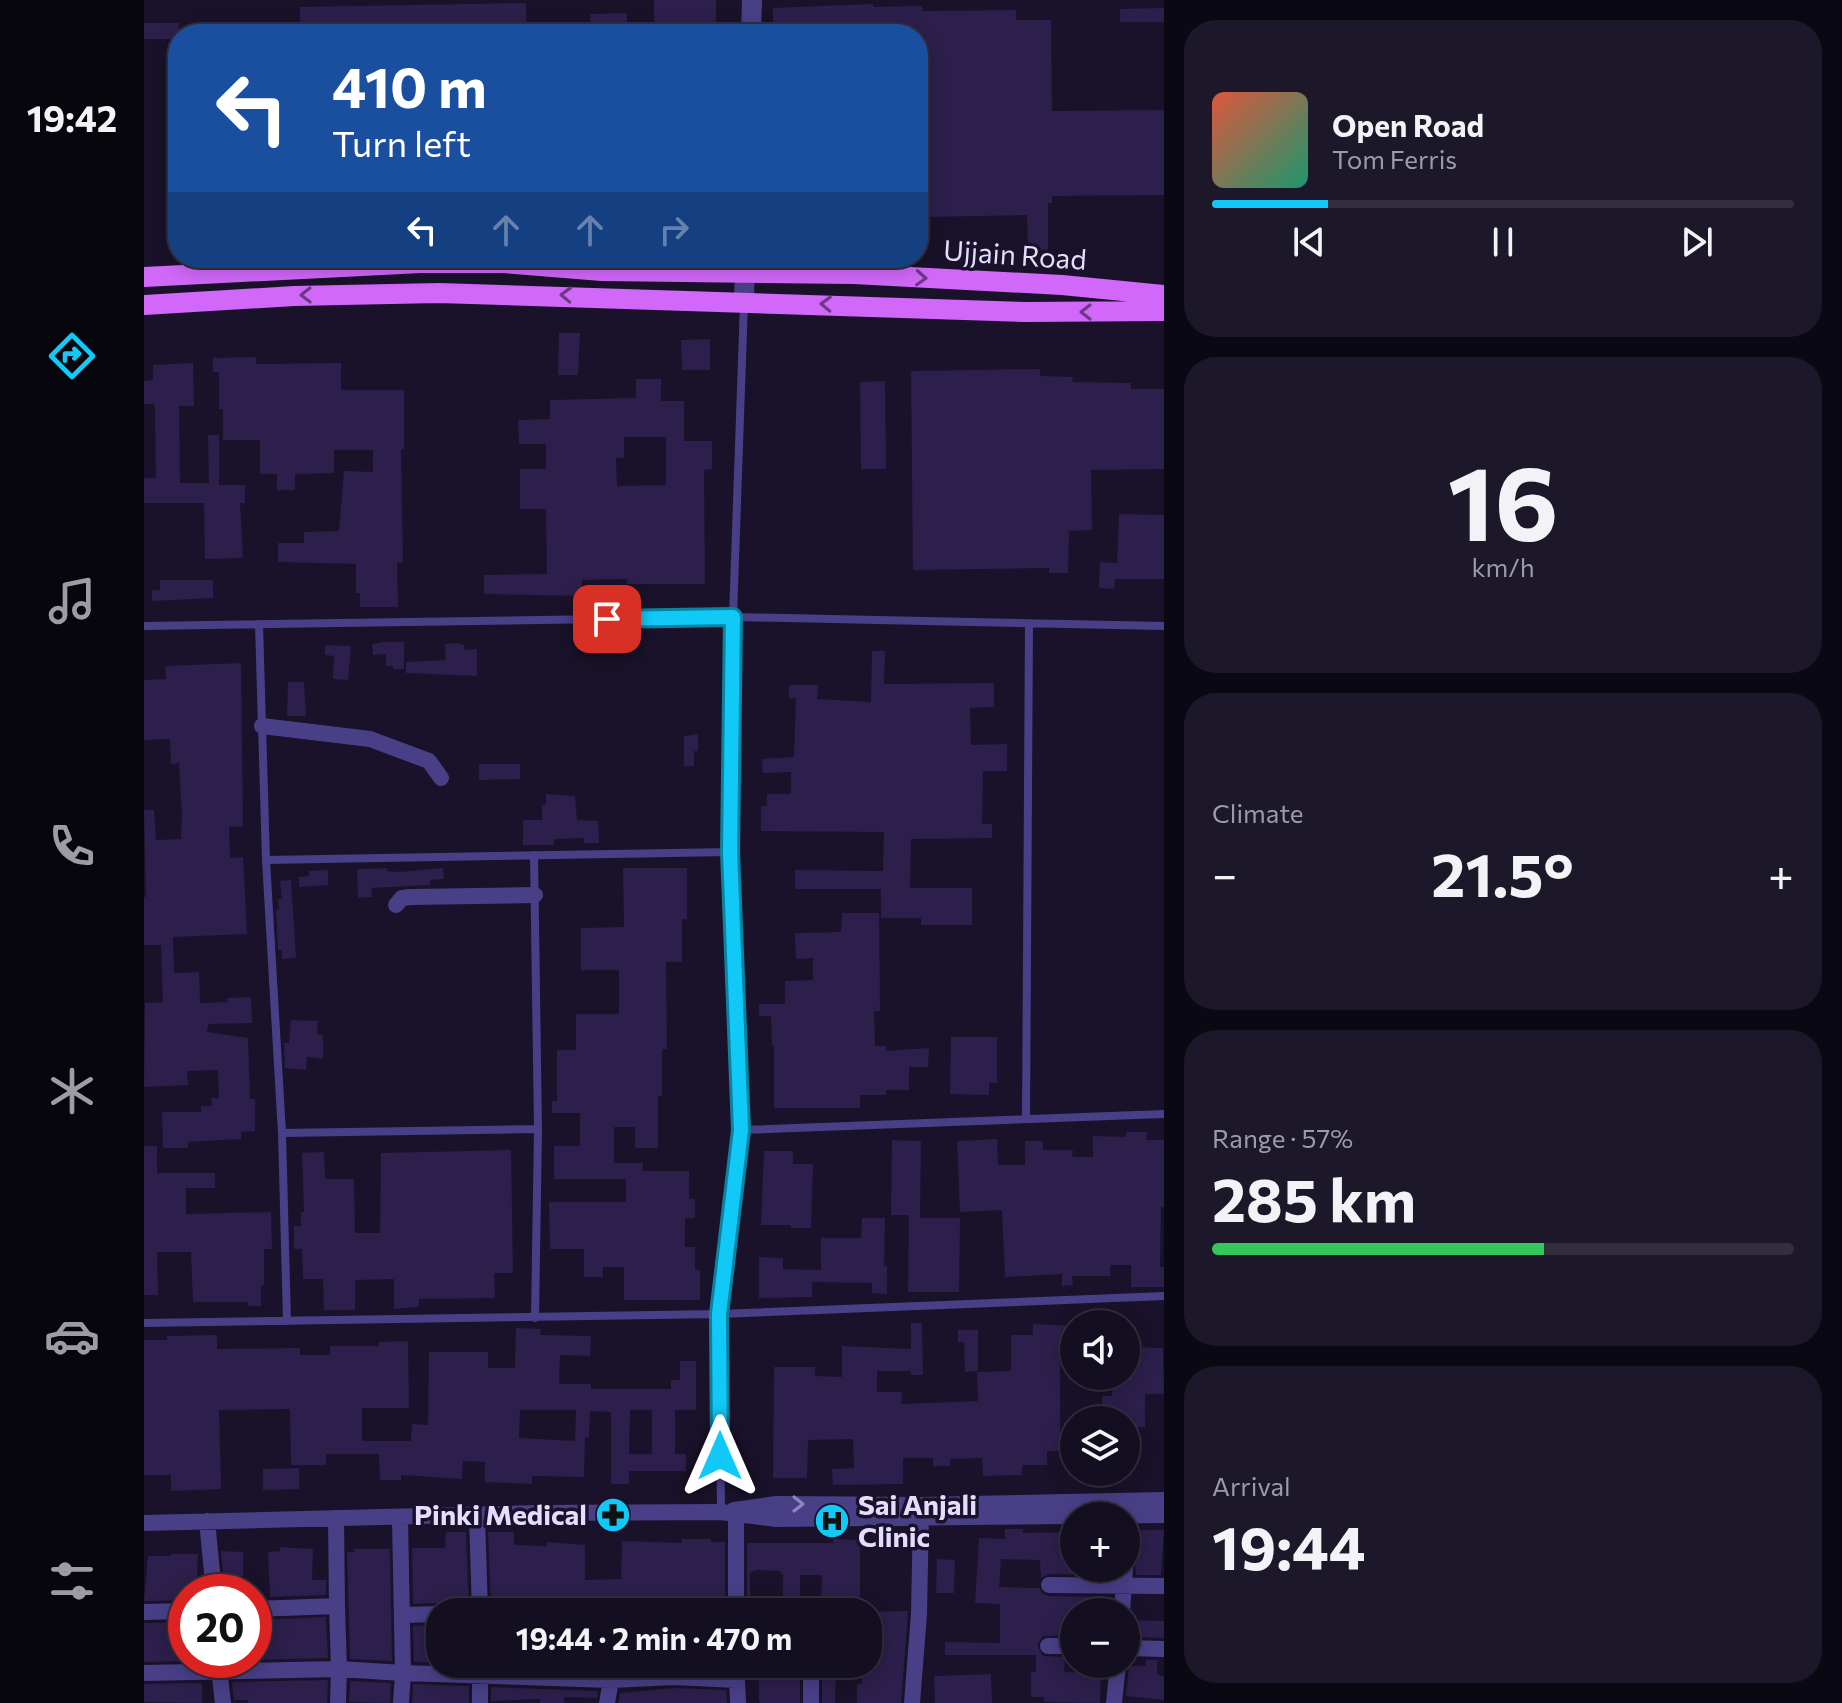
<!DOCTYPE html>
<html lang="en">
<head>
<meta charset="utf-8">
<style>
	body { margin:0; font-family:Commissioner,sans-serif; background:#1c1729; color:#f1f3f6; height:100vh; display:flex; flex-direction:column; font-size:30px; white-space:nowrap }
	* { box-sizing:border-box; margin:0 }
	p { font-size:26px; color:#9d9ca5 }
	.icon { flex:none; width:44px; height:44px; fill:none; stroke:currentColor; stroke-width:2; stroke-linecap:round; stroke-linejoin:round }
	.map { position:relative; flex:1; overflow:hidden }
	.side { display:flex; flex-direction:column; gap:20px; padding:20px; background:#0a0812; width:678px }
	.side>* { flex:none }
	.top-card { position:absolute; left:24px; top:24px; width:760px; height:244px; border-radius:32px; box-shadow:0 4px 20px #0003,0 0 0 2px #322e3e; background:#1a4fa0; color:#fff; overflow:hidden }
	.tools { position:absolute; left:916px; top:1310px; display:grid; gap:16px }
	.tools a { display:grid; place-items:center; width:80px; height:80px; border-radius:50%; background:#130e20; box-shadow:0 4px 20px #0003,0 0 0 2px #322e3e; font-size:40px }
	.speed { position:absolute; left:24px; top:1574px; display:flex; gap:16px; font-size:40px; font-weight:700; text-align:center }
	.speed>* { display:grid; place-content:center; width:104px; height:104px; border-radius:50%; background:#130e20; box-shadow:0 4px 20px #0003,0 0 0 2px #322e3e; line-height:1 }
	.speed .limit { border:12px solid #d22; background:#fff; color:#111 }
	.pin { position:absolute; display:grid; place-items:center; width:68px; height:68px; color:#fff; margin:-34px; border-radius:16px; box-shadow:0 4px 12px #0006 }
	.me { position:absolute; width:88px; margin:-44px; rotate:0deg; stroke-linejoin:round; filter:drop-shadow(0 0 6px #0008) }
	.turn { display:flex; align-items:center; gap:28px; height:168px; padding:0 32px; font-size:36px }
	.turn .icon { width:104px; height:104px; stroke-width:2.5 }
	.turn b { display:block; font-size:56px; line-height:68px }
	.lanes { display:flex; align-items:center; height:76px; padding:0 32px; background:#0003; justify-content:center; gap:40px; direction:ltr }
	.lanes .off { opacity:.35 }
	.big { font-size:60px; font-weight:700; line-height:1.1 }
	.side .card { flex:1; display:flex; flex-direction:column; justify-content:center; gap:12px; min-width:0; padding:0 28px; border-radius:32px; background:#1c1729 }
	.side .dial { align-items:center; gap:0 }
	.dial b { font-size:104px; line-height:1 }
	.song { display:flex; align-items:center; gap:24px }
	.cover { width:96px; height:96px; border-radius:12px; background:linear-gradient(135deg,hsl(10 70% 55%),hsl(160 70% 35%)) }
	.played { height:8px; border-radius:4px; background:linear-gradient(90deg,#11c9f6 20%,#322e3e 20%) }
	.keys { display:flex; justify-content:space-around; direction:ltr }
	.heat { display:flex; justify-content:space-between; align-items:center; font-size:44px; direction:ltr }
	.charge { height:12px; border-radius:6px; background:linear-gradient(90deg,#34c759 57%,#322e3e 0) }
	.trip { position:absolute; left:282px; top:1598px; width:456px; height:80px; border-radius:32px; background:#130e20; box-shadow:0 4px 20px #0003,0 0 0 2px #322e3e; font-weight:700; line-height:80px; text-align:center }
	main { display:flex; flex:1; min-height:0 }
	.tab-bar { display:flex; flex-direction:column; width:144px; justify-content:space-around; align-items:center; background:#08060d; color:#9d9ca5 }
	.tab-bar .icon { width:56px; height:56px }
	.tab-bar .on { color:#11c9f6 }
	.tab-bar b { font-size:36px; color:#f1f3f6 }
	.map>svg:first-child { display:block }
	.building { fill:#2c1f4b; fill-rule:evenodd }
	.lines { fill:none; stroke-linecap:round; stroke-linejoin:round }
	.service { stroke:#493f87; stroke-width:8 }
	.minor { stroke:#493f87; stroke-width:16 }
	.tertiary { stroke:#493f87; stroke-width:20 }
	.primary { stroke:#d168f9; stroke-width:20 }
	.oneway { stroke:#6c3987 }
	.oneway2 { stroke:#8f86bd }
	.route-casing { stroke:#0b83a0; stroke-width:20 }
	.route { stroke:#11c9f6; stroke-width:14 }
	.labels { text-anchor:middle; stroke-width:7; stroke-linejoin:round; paint-order:stroke }
	.street-label { font-size:28px; fill:#e4ddfe; stroke:#19122a }
	.poi-label { font-size:28px; font-weight:bold; fill:#e4ddfe; stroke:#19122a; text-anchor:start }
</style>
</head>
<body>
<main>
<nav class="tab-bar">
<b>19:42</b>
<svg class="icon on" aria-label="directions" viewBox="0 0 24 24"><path d="M12 3l9 9-9 9-9-9zM9 14v-3h6M13 9l2 2-2 2"/></svg>
<svg class="icon" aria-label="music" viewBox="0 0 24 24"><path d="M9 18V5l10-2v13"/><circle cx="6" cy="18" r="3"/><circle cx="16" cy="16" r="3"/></svg>
<svg class="icon" aria-label="phone" viewBox="0 0 24 24"><path d="M5 4h4l2 5-3 2q2 4 5 5l2-3 5 2v4C11 20 4 13 5 4z"/></svg>
<svg class="icon" aria-label="climate" viewBox="0 0 24 24"><path d="M12 3v18M4 7l16 10M4 17L20 7"/></svg>
<svg class="icon" aria-label="car" viewBox="0 0 24 24"><path d="M5 17H2v-5l4-1 3-4h7l3 4 3 1v5h-3M9 17h6M6 11h13"/><circle cx="7" cy="17" r="2"/><circle cx="17" cy="17" r="2"/></svg>
<svg class="icon" aria-label="filters" viewBox="0 0 24 24"><path d="M4 7h16M4 17h16"/><circle cx="9" cy="7" r="2"/><circle cx="15" cy="17" r="2"/></svg>
</nav>
<div class="map">
<svg width="1020" height="1703" viewBox="0 0 1020 1703">
	<rect width="100%" height="100%" fill="#19122a"/>
	<path class="building" d="M510 0H572V34H510Z
		M382 3V34H156V7Z
		M729 4V7L778 6V11L872 10V20H907L908 111 1020 110V195L908 196V203H904V250H884L883 215 782 217 781 112H774V34H629V8Z
		M1020 8V22H976V9Z
		M483 13V34H446V14Z
		M0 23H35L34 39H0Z
		M63 23H99V34H63Z
		M415 333H436L434 375H414Z
		M566 339V370H538L537 340Z
		M112 357V364L197 363V390H260V449H257L259 563H253L254 607H216V593H212V564L134 562V543H160V532L195 531 200 471 229 472V450H190V473L151 474V490H133V474H116V440H79V409H75V372H69V358Z
		M49 363 50 406H35L36 483H65L64 435H75V485H101V503H96L99 558 61 559 60 503H0V478H12L11 409 10 404H0V381L9 380V365Z
		M896 369V376L929 377 928 382 987 383V389H1020V469L947 470 948 530 925 531 924 573H905V568L769 570 767 371Z
		M492 379H517V401H540V441H568V469L560 470 561 584H483V579L438 580V596L340 594V575L403 574 402 509H376V469H402V444H375L374 420 406 419V400L492 398ZM480 437H522V485L473 486 472 458H480Z
		M741 381 742 469H717L716 382Z
		M975 514 1020 515V579H971L970 589 955 588 956 562 973 563Z
		M16 580H69V598L8 601V590H16Z
		M239 642H260V669H249V666H242V654L229 655 228 644Z
		M314 643 320 645V650L333 649V676L262 673V662L302 660 301 644Z
		M181 645 207 646 204 680 189 679 190 656 181 655Z
		M728 651H741L740 684 850 683V707L826 708 827 745 863 744V771H839L838 824H848V838L767 839 766 888H828V925H777V918H737V889H651V870L739 871 740 832 617 831V806H623V794H647V772L619 773 618 759 650 757 652 698H645V685H674L673 699 727 702Z
		M97 663 99 826 85 827 86 858 99 857 103 934 29 937 30 973 55 972 56 1003 84 1002 83 998 107 997 108 1023 64 1024 63 1032 104 1038 106 1099H111V1131L97 1132V1139L44 1142V1148H19L18 1112H57V1106H68L67 1098H75L74 1070 43 1071 44 1085 0 1087 1 1003 19 1002 17 945H0V897H2L0 810H10L12 840 37 839 38 813 35 763 27 764 26 739 0 740V680L22 679 21 666Z
		M144 682H160L162 716H143Z
		M554 734V751H550V766H540V736Z
		M335 764H376V779L335 780Z
		M402 794 431 796 433 820 454 821 455 843H440V838L410 839V845H379V820H398V805L402 804Z
		M243 868V871L256 872 299 868 300 879 286 880V885L227 888 228 897 214 898 213 869Z
		M479 868H543V919H538V962H522L523 1049H518V1096H514V1148H491V1127H470V1163H499V1171H545V1199H551V1218H541V1247H551V1270H556V1300H480V1267H459V1277H440V1249H406L405 1202H482V1179H410V1146H436V1113H408V1101H413V1050H432V1014H475V970H437V928L480 927Z
		M184 870V885L155 887V877L165 876V871Z
		M147 880 152 958 138 959V950H134L132 910H135L134 899H138L136 881Z
		M698 913H735L736 1011H730L731 1046H742V1051L785 1048 784 1067H765V1090H742V1095H716V1108H630V1046H628L627 1016H615V1004H641V981L669 980V958L652 959 651 933 697 932Z
		M147 1020 174 1021 173 1034 179 1035V1059L163 1057 162 1070 141 1068 140 1043H145Z
		M807 1037H853V1083H845V1095L806 1094Z
		M982 1132H1003L1002 1140H1020V1207H1017L1016 1267H1020V1287H987V1265H966V1276H928L929 1285 918 1286V1274L861 1277 858 1210 816 1212 813 1141 853 1139 854 1165H881V1141H899V1150H929L928 1157H949V1136L982 1137Z
		M748 1140 777 1141 776 1218H816L815 1292H764L765 1215H747Z
		M0 1146H13V1173H71V1188H42V1214L127 1212 128 1249H120V1285H117V1306H104V1302H49L47 1252H13L14 1295H0Z
		M367 1150 369 1273H350L351 1298 275 1299V1307L250 1309V1279L211 1280V1310H180L179 1279H159L158 1249H150V1226H157V1212H160L158 1153 180 1152 181 1179H210L211 1233H236L237 1153Z
		M620 1151H649V1164H669L667 1228H647V1225H617Z
		M718 1218H741L740 1266H743V1294L728 1293V1283L668 1282V1297L615 1298V1257L639 1258V1269L677 1270V1238H717Z
		M767 1323H778L779 1375H767V1371H733V1392H758L757 1404 834 1401 833 1372 867 1371V1335H889V1324L929 1326V1341H916V1451H903V1465H878V1475L839 1476 838 1458 806 1459V1466H789V1458H759V1484L689 1485 688 1469 710 1468 709 1439 664 1440 663 1478H629L630 1367H671V1376L698 1377V1346L767 1349Z
		M372 1328 397 1329 396 1335 447 1336 446 1356 416 1355 415 1384H447V1389H527V1380H536V1361H552V1410H531V1454H542V1471H485V1484H467V1412L446 1411 445 1438 441 1437 440 1477 388 1476V1484L341 1482V1462L319 1461 318 1479 257 1475V1480H236L235 1454H182V1465H147L146 1409 75 1410 77 1489 27 1491V1475H0V1340H23V1336L73 1335V1349L156 1348V1355H186V1346H235V1342L264 1341 265 1408H218V1441H267L268 1424 284 1425 285 1352H344V1368H371ZM376 1410H432L431 1441 375 1438ZM486 1410H508V1454H485Z
		M814 1330H834V1371L821 1372 820 1342H814Z
		M982 1347 1019 1348 1020 1394H1001V1427H982V1420H958V1396H968V1376H982Z
		M155 1468V1489L119 1490V1469Z
		M861 1529H879V1533L930 1532V1568H970V1575L905 1574 897 1578 896 1560 857 1559 855 1587 895 1588 899 1594 905 1596 968 1597 967 1612 926 1614V1635L899 1636 893 1645 899 1656 921 1657 920 1672 957 1673 956 1703 900 1702V1697H887V1672H892V1655H801V1642L856 1643V1604L831 1603 835 1538 861 1539Z
		M986 1530H1020L1017 1575H992L991 1564 983 1557H986Z
		M302 1532H322L325 1610 306 1611 302 1605 296 1603 269 1604 268 1548H301Z
		M344 1532H370V1545L403 1546V1542L441 1545V1580L477 1579 478 1541 538 1543V1539H567V1542H581V1600H558V1610L347 1608Z
		M689 1539 716 1540V1607H687L677 1601 678 1575H656V1605L639 1604V1574H636L637 1571 613 1570 606 1572V1606H603V1543H689Z
		M136 1547 169 1549 168 1580H182V1595L126 1597 124 1552 136 1551Z
		M210 1549H246L248 1661 206 1659 203 1552H210Z
		M77 1551 99 1552V1576H95L94 1592H81Z
		M27 1554H54L53 1580H58L59 1592H42V1600L0 1601 4 1556H27Z
		M793 1559 811 1560 810 1593H792Z
		M764 1611 757 1703H713V1684H718V1664H724V1612Z
		M182 1617 184 1658 110 1660 112 1620Z
		M985 1620 1020 1621V1638L982 1637V1622Z
		M42 1622V1660L57 1661 0 1662V1623Z
		M290 1625 291 1663 270 1662 269 1626Z
		M1002 1660H1013V1674L1020 1677V1700L982 1696 985 1666H1002Z
		M640 1664H656V1703H617L615 1701V1666H640Z
		M678 1664H685V1669H692L691 1703H678Z
		M847 1674 848 1703H791L790 1676Z
		M184 1680 183 1703H104V1700H90L88 1682Z
		M206 1681 247 1683 246 1703 205 1702Z
		M58 1683V1703L0 1702V1684Z
		M269 1684 325 1686V1703H268Z
		M347 1687 454 1691 453 1698 420 1697V1703H396V1699L347 1701Z
		M530 1688 582 1690 583 1703H474L476 1693Z"/>
	<g class="lines">
		<path class="service" d="M115 624 122 860 138 1133 143 1321
			M0 626 589 617 1020 626
			M390 855 394 1129 391 1318
			M122 860 586 852
			M882 1119 885 623
			M597 1130 1020 1114
			M138 1133 394 1129
			M0 1323 575 1314 1020 1296
			M577 1512 575 1314 597 1130 586 852 589 617 600 302"/>
		<path class="minor" d="M118 726 226 739 285 761 297 778
			M252 905 258 898 267 897 391 895
			M590 1510 632 1504 777 1505 1020 1500
			M333 1517 336 1612
			M63 1521 70 1592
			M0 1523 393 1513 577 1512 633 1519 1020 1515
			M905 1585 1020 1586
			M110 1609 193 1606 192 1518
			M0 1612 42 1611
			M592 1612V1515
			M675 1612H677
			M978 1612 981 1568
			M258 1615 296 1614
			M904 1646H930
			M982 1648 1020 1649
			M74 1660 79 1703
			M336 1664V1703
			M0 1673 195 1669 193 1606
			M593 1680 594 1703
			M194 1703 195 1669 259 1673 256 1519
			M257 1703 259 1673 467 1680
			M463 1703 467 1680 530 1677 593 1680V1664
			M667 1703V1664
			M768 1703 775 1614 777 1511
			M970 1703 974 1664"/>
		<path class="tertiary" d="M607 34 608 0
			M600 301 601 258"/>
		<path class="primary" d="M0 277 277 263H359L458 271 710 274 918 285 1020 295
			M0 305 150 296 295 293 881 312 1020 311"/>
	</g>
	<defs><path id="oneway-chevron" d="M-2-3.5L2.5 0L-2 3.5" fill="none" stroke-width="1.6" stroke-linecap="round" stroke-linejoin="round" transform="scale(2)"/></defs>
	<g class="oneway">
		<use href="#oneway-chevron" transform="translate(777 278) rotate(3)"/>
		<use href="#oneway-chevron" transform="translate(162 295) rotate(179)"/>
		<use href="#oneway-chevron" transform="translate(422 295) rotate(-178)"/>
		<use href="#oneway-chevron" transform="translate(682 304) rotate(-178)"/>
		<use href="#oneway-chevron" transform="translate(942 312) rotate(180)"/>
	</g>
	<use class="oneway2" href="#oneway-chevron" transform="translate(654 1504)"/>
	<g class="lines">
		<g class="route-casing">
			<path id="route" d="M463 619 589 617 586 852 597 1130 575 1314 576 1456"/>
		</g>
		<use href="#route" class="route"/>
	</g>
	<defs>
		<g id="pharmacy-disc" transform="scale(1.8)"><circle r="9.5" fill="#11c9f6" stroke="#19122a"/><path d="M-2-6h4v4h4v4h-4v4h-4v-4h-4v-4h4Z" fill="#111"/></g>
		<g id="hospital-disc" transform="scale(1.8)"><circle r="9.5" fill="#11c9f6" stroke="#19122a"/><path d="M-5-5h3v3.5h4V-5h3V5h-3V1.5h-4V5h-3Z" fill="#111"/></g>
	</defs>
	<g fill-rule="evenodd">
		<use href="#pharmacy-disc" x="469" y="1515"/>
		<use href="#hospital-disc" x="688" y="1521"/>
	</g>
	<g class="labels">
		<g class="street-label">
			<text transform="translate(871 255) rotate(4)" y="10">Ujjain Road</text>
		</g>
		<g class="poi-label">
			<text x="714" y="1515">Sai Anjali<tspan x="714" dy="32">Clinic</tspan></text>
			<text x="443" y="1525" text-anchor="end">Pinki Medical</text>
		</g>
	</g>
</svg>
<div class="tools">
<a><svg class="icon" aria-label="sound" viewBox="0 0 24 24"><path d="M4 9h4l5-4v14l-5-4H4zM17 9q2 3 0 6"/></svg></a>
<a><svg class="icon" aria-label="layers" viewBox="0 0 24 24"><path d="M12 4l9 5-9 5-9-5zM3 14l9 5 9-5"/></svg></a>
<a>+</a>
<a>−</a>
</div>
<div class="speed"><div class="limit">20</div></div>
<div class="pin" style="left:463px;top:619px;background:#d93025"><svg class="icon" aria-label="arrive" viewBox="0 0 24 24"><path d="M6 21V4h12l-3 4 3 4H6"/></svg></div>
<svg class="me" style="left:576px;top:1456px" viewBox="-20 -20 40 40"><path d="M0-17L14 15 0 8-14 15z" fill="#11c9f6" stroke="#fff" stroke-width="4"/></svg>
<div class="trip">19:44 · 2 min · 470 m</div>
<div class="top-card">
<div class="turn"><svg class="icon" aria-label="left" viewBox="0 0 24 24"><path d="M17 20v-9H6M10 6l-5 5 5 5"/></svg><div><b>410 m</b>Turn left</div></div>
<div class="lanes"><svg class="icon" aria-label="left" viewBox="0 0 24 24"><path d="M17 20v-9H6M10 6l-5 5 5 5"/></svg><svg class="icon off" aria-label="ahead" viewBox="0 0 24 24"><path d="M12 20V5M6 11l6-6 6 6"/></svg><svg class="icon off" aria-label="ahead" viewBox="0 0 24 24"><path d="M12 20V5M6 11l6-6 6 6"/></svg><svg class="icon off" aria-label="right" viewBox="0 0 24 24"><path d="M7 20v-9h11M14 6l5 5-5 5"/></svg></div>
</div>
</div>
<section class="side">
<div class="card">
<div class="song"><i class="cover"></i><div><b>Open Road</b><p>Tom Ferris</p></div></div>
<div class="played"></div>
<div class="keys"><svg class="icon" aria-label="previous" viewBox="0 0 24 24"><path d="M18 5L8 12l10 7zM5 5v14"/></svg><svg class="icon" aria-label="pause" viewBox="0 0 24 24"><path d="M8 5v14M16 5v14"/></svg><svg class="icon" aria-label="next" viewBox="0 0 24 24"><path d="M6 5l10 7-10 7zM19 5v14"/></svg></div>
</div>
<div class="card dial"><b>16</b><p>km/h</p></div>
<div class="card"><p>Climate</p>
<div class="heat"><a>−</a><b class="big">21.5°</b><a>+</a></div>
</div>
<div class="card"><p>Range · 57%</p><b class="big">285 km</b><div class="charge"></div></div>
<div class="card"><p>Arrival</p><b class="big">19:44</b></div>
</section>
</main>
</body>
</html>
